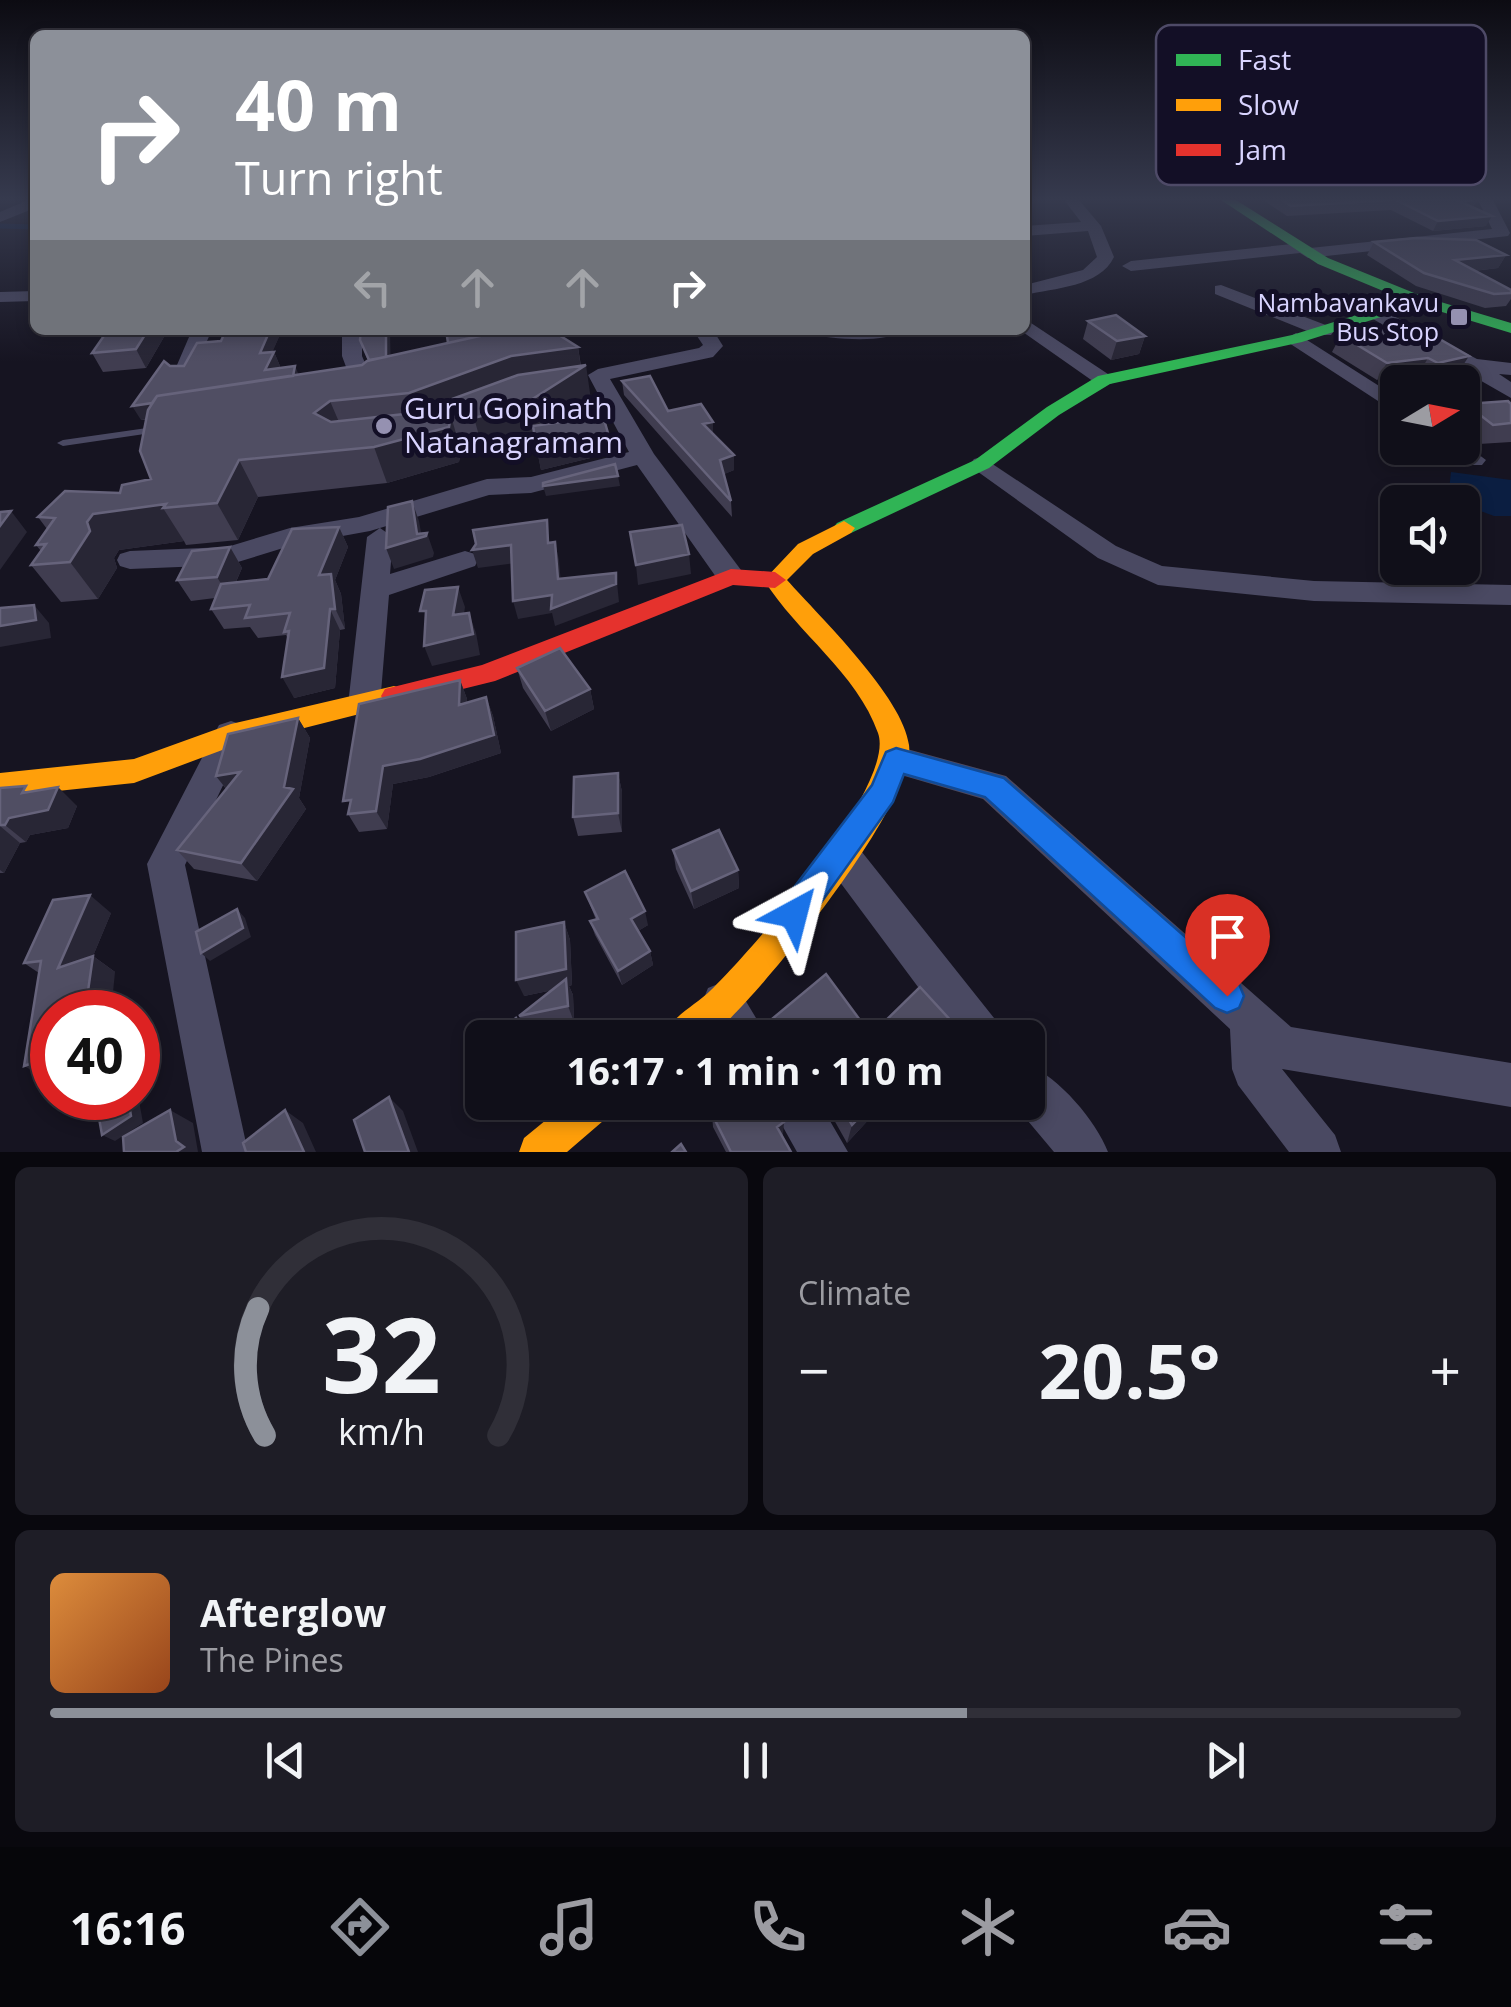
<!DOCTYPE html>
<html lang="en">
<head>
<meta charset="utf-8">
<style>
	body { margin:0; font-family:"Open Sans",sans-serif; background:#1e1d26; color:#f1f3f6; height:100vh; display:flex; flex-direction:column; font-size:38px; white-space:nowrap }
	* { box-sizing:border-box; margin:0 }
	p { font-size:32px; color:#9c9ca2 }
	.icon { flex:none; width:55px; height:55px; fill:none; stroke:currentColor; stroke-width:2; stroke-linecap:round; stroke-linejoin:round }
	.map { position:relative; height:1152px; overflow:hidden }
	.side { display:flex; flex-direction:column; gap:15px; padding:15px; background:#09080e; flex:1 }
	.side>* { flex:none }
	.banner { position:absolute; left:30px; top:30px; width:1000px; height:305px; border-radius:15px; box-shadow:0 5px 15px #0003,0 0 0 2px #302f38; background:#8c9099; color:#fff; overflow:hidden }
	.needle { width:65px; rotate:80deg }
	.buttons { position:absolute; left:1380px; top:365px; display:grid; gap:20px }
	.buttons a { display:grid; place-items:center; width:100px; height:100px; border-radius:15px; background:#100f19; box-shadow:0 5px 15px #0003,0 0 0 2px #302f38; font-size:50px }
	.speed { position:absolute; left:30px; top:990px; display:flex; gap:20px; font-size:50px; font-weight:700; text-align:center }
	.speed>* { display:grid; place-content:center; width:130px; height:130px; border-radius:50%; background:#100f19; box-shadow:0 5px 15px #0003,0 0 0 2px #302f38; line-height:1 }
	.speed .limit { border:15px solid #d22; background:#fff; color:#111 }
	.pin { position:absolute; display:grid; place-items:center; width:85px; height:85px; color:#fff; margin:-102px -42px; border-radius:50% 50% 50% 0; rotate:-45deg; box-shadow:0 0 10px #0007 }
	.pin .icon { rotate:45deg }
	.me { position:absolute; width:110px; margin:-55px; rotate:38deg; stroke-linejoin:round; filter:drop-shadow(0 0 8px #0008) }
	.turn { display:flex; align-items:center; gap:35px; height:210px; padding:0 40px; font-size:45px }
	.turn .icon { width:130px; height:130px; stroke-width:2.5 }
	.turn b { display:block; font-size:70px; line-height:85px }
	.lanes { display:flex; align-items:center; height:95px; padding:0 40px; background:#0003; justify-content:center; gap:50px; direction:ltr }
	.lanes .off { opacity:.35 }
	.big { font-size:75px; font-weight:700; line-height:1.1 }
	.side .card { flex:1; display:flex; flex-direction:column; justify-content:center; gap:15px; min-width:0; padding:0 35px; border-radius:15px; background:#1e1d26 }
	.side .dial { align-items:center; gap:0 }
	.dial svg { height:260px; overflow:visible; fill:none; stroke:#302f38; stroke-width:7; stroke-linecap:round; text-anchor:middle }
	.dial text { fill:#f1f3f6; stroke:none }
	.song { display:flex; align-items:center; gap:30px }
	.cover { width:120px; height:120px; border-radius:15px; background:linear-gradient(135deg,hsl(30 70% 55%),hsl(20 70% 35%)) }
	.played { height:10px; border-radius:5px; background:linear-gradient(90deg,#8c9099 65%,#302f38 65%) }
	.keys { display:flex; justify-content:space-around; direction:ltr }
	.heat { display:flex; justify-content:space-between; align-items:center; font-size:55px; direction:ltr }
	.side .tiles { flex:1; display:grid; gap:15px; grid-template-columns:1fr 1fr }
	.card:last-child { grid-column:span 2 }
	.trip { position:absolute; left:465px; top:1020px; width:580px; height:100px; border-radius:15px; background:#100f19; box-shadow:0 5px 15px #0003,0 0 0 2px #302f38; font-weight:700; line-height:100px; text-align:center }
	.dock { display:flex; height:160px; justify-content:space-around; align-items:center; background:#06060a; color:#9c9ca2 }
	.dock .icon { width:70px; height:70px }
	.dock .selected { color:#8c9099 }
	.dock b { font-size:45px; color:#f1f3f6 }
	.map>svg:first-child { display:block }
	.water { fill:#0b1e41 }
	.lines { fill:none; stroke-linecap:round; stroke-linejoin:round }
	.stream { stroke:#0b1e41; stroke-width:5 }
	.lane { fill:#4a4962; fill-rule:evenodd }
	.street { fill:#4a4962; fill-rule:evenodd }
	.fast { fill:#30b455; fill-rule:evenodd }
	.slow { fill:#ff9f0a; fill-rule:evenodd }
	.jam { fill:#e5322d; fill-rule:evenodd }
	.wall { fill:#403d50 }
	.shaded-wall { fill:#282635 }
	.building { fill:#504e63; stroke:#66637b; stroke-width:2.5 }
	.route { fill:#1a73e8; stroke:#114b97; stroke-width:2.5 }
	.poi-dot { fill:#9591b1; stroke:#130f26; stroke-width:4 }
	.labels { text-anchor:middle; stroke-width:10; stroke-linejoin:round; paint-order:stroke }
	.far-poi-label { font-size:25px; fill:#d9d4ff; stroke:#130f26; text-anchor:end }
	.poi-label { font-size:30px; fill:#d9d4ff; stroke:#130f26; text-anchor:start }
	.key { fill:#130f26; stroke:#4e4a67; stroke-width:2.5 }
	.key-label { font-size:28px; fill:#d9d4ff }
</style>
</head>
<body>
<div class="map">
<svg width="1511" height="1152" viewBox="0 0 1511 1152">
	<rect width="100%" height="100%" fill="#161421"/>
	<path class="water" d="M1451 472 1511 480V516H1494L1448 499Z"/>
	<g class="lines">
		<path class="stream" d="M0 226 35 227"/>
		<path class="lane" d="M161 426 165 427V431L63 446 57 443 63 440Z"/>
		<path class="street" d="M28 200H35V208L0 222V212Z
			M1064 200H1079L1101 226 1114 257C1100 287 1054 288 1025 295V285L1083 270 1097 257 1088 231 1025 236V226L1081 222Z
			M1478 200H1493L1510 233 1508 236 1308 258 1300 253 1131 271 1122 266 1131 261 1302 243 1310 248 1492 229Z
			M1221 285 1331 327 1334 331 1331 335H1317L1215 294V286Z
			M35 291V301L0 302V292Z
			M1380 309 1477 359 1511 363V375L1499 374 1511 382V398L1373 319 1371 315Z
			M1025 319 1111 376 1114 380 1111 384H1097L1020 330H1025Z
			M192 330H212L191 376H177L174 372Z
			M342 330H362V356L377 391 374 396H358L355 391 342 356Z
			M693 330H713L723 346 713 357 610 379 654 454 741 570 745 577 741 584H721L637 465 531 493 489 495 370 531 293 545 228 565 130 569 120 566 117 560 120 554 130 551 227 547 290 528 359 517 487 479 531 477 629 452 588 375 598 369 699 348 703 345Z
			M805 330H905C887 344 831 339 808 334Z
			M1296 333 1398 398V414L1289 343 1286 339Z
			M1463 443 1486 460 1482 465H1466L1443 448H1462Z
			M982 457 1116 546 1162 566 1314 581 1511 585V605L1314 601 1158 585 1098 558 974 469 970 464 974 459Z
			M380 528 393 537 390 574 465 551 475 554 478 560 475 566 389 595 380 705 375 714 364 718 353 714 348 705 367 537Z
			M231 721 243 725 247 735 185 865 248 1152H202L147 864 219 725Z
			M896 746 1006 776 1291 1027 1511 1063V1107L1282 1069 1335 1135 1341 1152H1289L1238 1085 1232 1069 1230 1029 983 799 884 770 879 760 884 750Z
			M841 837 854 842 998 1023 1004 1038H956L828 866 823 854 828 842Z
			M723 982 738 988 768 1038H721L702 1003 708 988Z
			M1028 1065C1059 1077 1096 1121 1108 1152H1054L1012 1102H1028Z
			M769 1102H819L848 1152H797Z"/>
		<path class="fast" d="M1221 200H1236L1328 258 1424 297 1511 323V333L1419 305 1302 342 1110 384 1059 415 989 468 851 533H837L833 528 837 523 975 460 1047 407 1098 376 1292 335 1405 300 1318 264Z"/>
		<path class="slow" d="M844 521 855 528 851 533 813 554 787 580C820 617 903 697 909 745 917 803 757 1000 709 1038H663C671 1016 695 1006 711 990 751 951 897 785 878 733 857 673 797 633 764 580L798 544Z
			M394 686 403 689 407 696 403 703 233 746 134 783 0 797V773L134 759 231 724Z
			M568 1102H615L610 1115 567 1152H519L524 1138Z"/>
		<path class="jam" d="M731 569 775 572 786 580 775 588 733 585 495 681 394 706 385 703 381 696 385 689 482 665Z"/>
	</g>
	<path class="wall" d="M1263 200H1477L1473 207 1486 226 1433 231 1391 210 1287 216Z
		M1374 242 1506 255 1498 268 1474 271 1511 290V299L1506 306 1485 308 1416 286 1367 255Z
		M1088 321 1145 336 1139 354 1111 360 1083 339Z
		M1417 326 1458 373 1427 380 1418 375 1377 380 1332 352 1341 335Z
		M168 330 146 368 103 372 92 353Z
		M226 330H282L272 352H274L280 366 279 368 295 366 298 375 362 365 368 361 360 340 391 356 448 343 481 330 482 335 578 347 581 366 591 400 558 422 611 453 541 470 535 438 531 440 484 453 461 451 459 462 387 483 258 497 238 540 186 545 184 541 119 550 114 558 117 568 98 599 61 602 31 565 41 551 36 545 47 529 38 517 120 493 151 479 146 420H141L170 366H184L221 341Z
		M622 381 668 411 713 435 734 470 724 474 731 501 732 517 624 395Z
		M1466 404H1511V442L1479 444 1462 431V410Z
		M339 527 348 547 335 580 341 594 345 629 340 630 335 688 294 698 288 639 286 635 258 638 250 627 224 629 211 609 215 598 191 601 177 580 230 547 242 568 236 582 268 579Z
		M517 668 590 689 594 709 551 731 523 688Z
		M460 680 467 699V703L486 697 493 716 501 753 429 777 393 784 387 829 359 832 348 814Z
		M298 718 310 738 299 798 306 809 257 881 194 869 177 850 226 789 216 776Z
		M618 773 622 792V832L578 836 573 817Z
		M0 788 32 792 77 806 68 828 30 835 26 842 20 843 4 873H0Z
		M673 850 738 870 739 888 694 909 676 869Z
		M585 892 648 925 638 931 650 951 653 965 622 985 595 935 590 921 596 920Z
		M111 913 93 956 115 972 52 1012V1080L51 1081 39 973 24 963Z
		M564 922 570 940 572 985 569 986 573 995 574 1022 528 1032 519 1016 553 990 524 996Z
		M772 1019 871 1035 964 1038H772Z
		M824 1102H885L847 1143Z
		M712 1114 783 1135 782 1136 791 1152H726L713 1127Z"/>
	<path class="shaded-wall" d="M1477 200 1471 210 1461 202Z
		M1492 216 1486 226 1433 231 1438 221Z
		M1506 255 1498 268 1447 274 1455 260Z
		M148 330H168L146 368 136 349Z
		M270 330H282L266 367 260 353Z
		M386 330H390L391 379 377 382Z
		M1145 336 1139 354 1111 360 1117 341Z
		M578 347 581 369 586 365 591 400 531 440 484 453 474 418 519 390 451 416 461 451 459 462 387 483 374 447 420 428 409 393 511 356Z
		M274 352 280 366 271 384 265 370Z
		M1469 356 1458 373 1427 380 1438 363Z
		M1428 358 1418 375 1377 380 1387 363Z
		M295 366 301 380 298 398 141 420 132 406Z
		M330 401 345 436 314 413Z
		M713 422V438L703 424Z
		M608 433 611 453 541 470 537 451Z
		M734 455V470L720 476V460Z
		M239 460 258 497 238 540 217 503Z
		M618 476 620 486 546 496 543 486Z
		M412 501 419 521 422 538 427 533 434 553 433 557 394 569 386 548Z
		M166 504 163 508 184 541 119 550 114 558 117 568 98 599 70 562 87 522 93 514Z
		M11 511 27 532 0 570V526Z
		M339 527 348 547 335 580 341 594 345 629 319 575Z
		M555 542 559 560 562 596 558 579Z
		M511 545 516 563 478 568 472 550Z
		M230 547 242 568 229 597 217 577Z
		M689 554 691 574 638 585 636 565Z
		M616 573 619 602 555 626 552 613 518 619 513 601Z
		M458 587 465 607 461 635 453 615Z
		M34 605 49 623 51 638 0 647V626Z
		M330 609 340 630 335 688 294 698 282 677Z
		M469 613 476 633 480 655 432 666 424 646Z
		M460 680 467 699 466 724 459 705Z
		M590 689 594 709 551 731 545 711Z
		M486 697 493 716 501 753 429 777 393 784 387 829 376 811 383 766Z
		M298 718 310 738 299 798 306 809 257 881 241 863 284 787Z
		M240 772 232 796 216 776Z
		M618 773 622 792V832L618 813Z
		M58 787 77 806 68 828 30 835 26 842 5 825 9 818Z
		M0 826 20 843 4 873 0 870Z
		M738 870 739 888 694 909 691 891Z
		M90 895 111 913 93 956 115 972 111 1012H85L58 968Z
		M237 909 245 918 251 937 210 961 201 953Z
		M645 911 648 925 635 933 631 919Z
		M564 922 570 940 572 985 569 986 573 995 574 1022 568 1006 567 987 524 996 516 980Z
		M650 951 653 965 622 985 618 971Z
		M52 1056V1080L51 1081 24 1066Z
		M138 1095 143 1123 115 1141 102 1135 128 1098H138Z
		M389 1097 403 1111 418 1152H409Z
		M513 1102H538L518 1119 509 1106Z
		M874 1102H885L847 1143 852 1125Z
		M170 1110 193 1123 198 1152H176Z
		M285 1110 303 1123 316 1152H304Z
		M784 1122 783 1135 776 1140 777 1127Z"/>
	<path class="building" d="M1282 200H1392L1291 206Z
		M1396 200H1473L1461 202 1492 216 1438 221Z
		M1416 238 1476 240 1506 255 1455 260 1511 290V293L1494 294 1424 273 1374 242Z
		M1116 315 1145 336 1117 341 1088 321Z
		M1417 326 1469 356 1438 363 1428 358 1387 363 1341 335Z
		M108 330H148L136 349 92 353Z
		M226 330H270L260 353 274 352 265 370 295 366 293 376 157 396 152 403 132 406 164 361 170 366H184L197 343 221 341Z
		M361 330H386V357L369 360 360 340Z
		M446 330H480V336L448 343Z
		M506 330H551L578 347 511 356 409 393 330 401 314 413 331 422 414 413 518 375 586 365 523 405 474 418 451 415 449 427 374 447 239 460 217 503 163 508 166 504 93 514 87 522 90 531 70 562 31 565 46 544 36 545 55 518 38 517 65 491 120 493 122 485 151 479 140 451 148 410 157 396 362 365 367 361Z
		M650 376 668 411 701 404 713 422 703 424 734 455 720 460 731 501 622 381Z
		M1508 401 1511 404V423L1493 425 1466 404Z
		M603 416 608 433 537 451 533 426Z
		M615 464 618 476 543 486V483Z
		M412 501 417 534 427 533 426 536 386 548 388 507Z
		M11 511 0 526V512Z
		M547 520 548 543 555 542 558 579 616 573V584L551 609 552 595 513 601 511 545 472 550 476 544 473 530Z
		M682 525 689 554 636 565 630 532Z
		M339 527 319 575 331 574 335 609H330L324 668 282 677 289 631 284 632 290 613 245 618 250 605 211 609 221 584 268 579 292 529Z
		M230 547 217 577 177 580 192 551Z
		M458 587 453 615 469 613 473 634 424 646 426 611H420L425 590Z
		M34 605 36 620 0 626V608Z
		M560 648 590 689 545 711 517 668Z
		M460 680 459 705 486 697 494 735 420 759 383 766 376 811 348 814 351 800 343 801 359 704Z
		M298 718 284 787 293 789 241 863 177 850 240 772 216 776 228 734Z
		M618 773V813L573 817 574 777Z
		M26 786 22 793 58 787 48 810 9 818 5 825H0V788Z
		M719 830 738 870 691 891 673 850Z
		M625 871 645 911 631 919 650 951 618 971 590 921 598 919 585 892Z
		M90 895 58 968 93 956 85 1012H52V1056L24 1066 41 961 24 963 53 900Z
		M237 909 243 928 201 953 196 932Z
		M564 922 566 969 516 980V932Z
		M826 974 871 1035 920 987 965 1036 963 1038H786L772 1019Z
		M566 979 568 1006 519 1016Z
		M516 1018 528 1038H492Z
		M482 1045V1059L477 1050Z
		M389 1097 409 1152H365L354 1120Z
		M112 1098H128L131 1116 102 1135 97 1107Z
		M728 1102H773L784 1122 777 1127 791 1152H731L712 1114Z
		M839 1102H874L852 1125Z
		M170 1110 176 1141 184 1147 176 1152H124L123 1137Z
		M285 1110 304 1152H246L243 1143Z
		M681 1144 686 1152H672Z"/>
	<linearGradient id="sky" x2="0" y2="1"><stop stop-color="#0c0b12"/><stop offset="0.55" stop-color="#363a4e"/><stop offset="1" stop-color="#363a4e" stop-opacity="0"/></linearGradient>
	<rect width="1511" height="362" fill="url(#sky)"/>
	<path class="route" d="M896 748 1004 778 1239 984 1244 996 1239 1008 1227 1013 1215 1008 985 797 904 774 893 802 805 925 794 929 783 925 778 914 783 902 872 785 886 752Z"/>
	<g class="poi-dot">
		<rect x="1449" y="307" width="20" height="20" rx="5"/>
		<circle cx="384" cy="426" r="10"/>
	</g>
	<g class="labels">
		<g class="far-poi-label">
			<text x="1439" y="312">Nambavankavu<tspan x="1439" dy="29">Bus Stop</tspan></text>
		</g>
		<g class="poi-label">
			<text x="404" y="419">Guru Gopinath<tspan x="404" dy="34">Natanagramam</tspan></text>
		</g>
	</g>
	<rect x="1156" y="25" width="330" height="160" rx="15" class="key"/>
	<rect x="1176" y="54" width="45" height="12" fill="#30b455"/>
	<rect x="1176" y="99" width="45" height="12" fill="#ff9f0a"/>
	<rect x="1176" y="144" width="45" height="12" fill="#e5322d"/>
	<g class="key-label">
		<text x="1238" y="70">Fast</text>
		<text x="1238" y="115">Slow</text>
		<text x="1238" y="160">Jam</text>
	</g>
</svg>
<div class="buttons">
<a><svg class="needle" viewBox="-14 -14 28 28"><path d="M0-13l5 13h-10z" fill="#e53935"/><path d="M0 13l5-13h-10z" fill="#9c9ca2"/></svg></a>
<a><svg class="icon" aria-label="sound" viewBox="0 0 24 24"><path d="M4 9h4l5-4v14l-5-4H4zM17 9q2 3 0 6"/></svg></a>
</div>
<div class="speed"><div class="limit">40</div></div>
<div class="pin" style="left:1227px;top:996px;background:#d93025"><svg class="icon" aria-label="arrive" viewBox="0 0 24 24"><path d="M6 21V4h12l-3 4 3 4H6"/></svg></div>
<svg class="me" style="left:794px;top:914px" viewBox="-20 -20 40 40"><path d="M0-17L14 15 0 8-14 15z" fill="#1a73e8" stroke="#fff" stroke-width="4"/></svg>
<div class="trip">16:17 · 1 min · 110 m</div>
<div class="banner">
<div class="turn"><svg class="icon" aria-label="right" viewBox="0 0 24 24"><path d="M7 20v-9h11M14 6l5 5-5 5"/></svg><div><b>40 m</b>Turn right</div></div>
<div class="lanes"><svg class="icon off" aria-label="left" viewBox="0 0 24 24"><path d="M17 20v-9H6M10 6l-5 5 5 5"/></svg><svg class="icon off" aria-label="ahead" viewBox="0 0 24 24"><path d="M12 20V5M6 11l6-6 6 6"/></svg><svg class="icon off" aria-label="ahead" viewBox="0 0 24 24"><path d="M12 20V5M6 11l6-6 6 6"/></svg><svg class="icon" aria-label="right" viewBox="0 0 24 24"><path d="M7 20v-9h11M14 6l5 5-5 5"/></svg></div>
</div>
</div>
<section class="side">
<div class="tiles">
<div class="card dial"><svg viewBox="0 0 100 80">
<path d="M14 69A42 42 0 1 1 86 69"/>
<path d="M14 69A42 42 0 0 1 12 30" stroke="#8c9099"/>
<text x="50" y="56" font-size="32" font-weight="700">32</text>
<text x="50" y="72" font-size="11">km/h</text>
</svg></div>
<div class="card"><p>Climate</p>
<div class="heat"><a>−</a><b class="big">20.5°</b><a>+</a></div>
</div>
<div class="card">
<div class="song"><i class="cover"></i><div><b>Afterglow</b><p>The Pines</p></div></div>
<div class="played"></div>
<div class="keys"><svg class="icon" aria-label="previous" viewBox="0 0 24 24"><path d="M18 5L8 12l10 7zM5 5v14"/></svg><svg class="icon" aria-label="pause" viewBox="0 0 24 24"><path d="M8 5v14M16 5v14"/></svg><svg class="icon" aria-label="next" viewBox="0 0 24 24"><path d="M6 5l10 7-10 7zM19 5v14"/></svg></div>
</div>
</div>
</section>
<nav class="dock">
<b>16:16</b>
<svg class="icon selected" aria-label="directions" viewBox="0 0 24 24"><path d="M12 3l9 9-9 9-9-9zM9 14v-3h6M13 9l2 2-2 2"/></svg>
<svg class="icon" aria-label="music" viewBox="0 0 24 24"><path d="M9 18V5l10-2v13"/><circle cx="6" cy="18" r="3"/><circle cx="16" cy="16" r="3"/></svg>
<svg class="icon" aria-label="phone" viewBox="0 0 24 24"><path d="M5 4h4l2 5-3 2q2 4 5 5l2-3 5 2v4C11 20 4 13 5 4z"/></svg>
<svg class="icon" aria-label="climate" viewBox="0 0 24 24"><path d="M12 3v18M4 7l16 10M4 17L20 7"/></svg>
<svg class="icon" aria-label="car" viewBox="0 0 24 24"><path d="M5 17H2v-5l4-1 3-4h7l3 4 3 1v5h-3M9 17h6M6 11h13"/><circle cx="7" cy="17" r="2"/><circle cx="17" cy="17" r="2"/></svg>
<svg class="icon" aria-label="filters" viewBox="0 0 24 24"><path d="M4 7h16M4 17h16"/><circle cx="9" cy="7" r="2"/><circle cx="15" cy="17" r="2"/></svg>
</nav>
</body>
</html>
